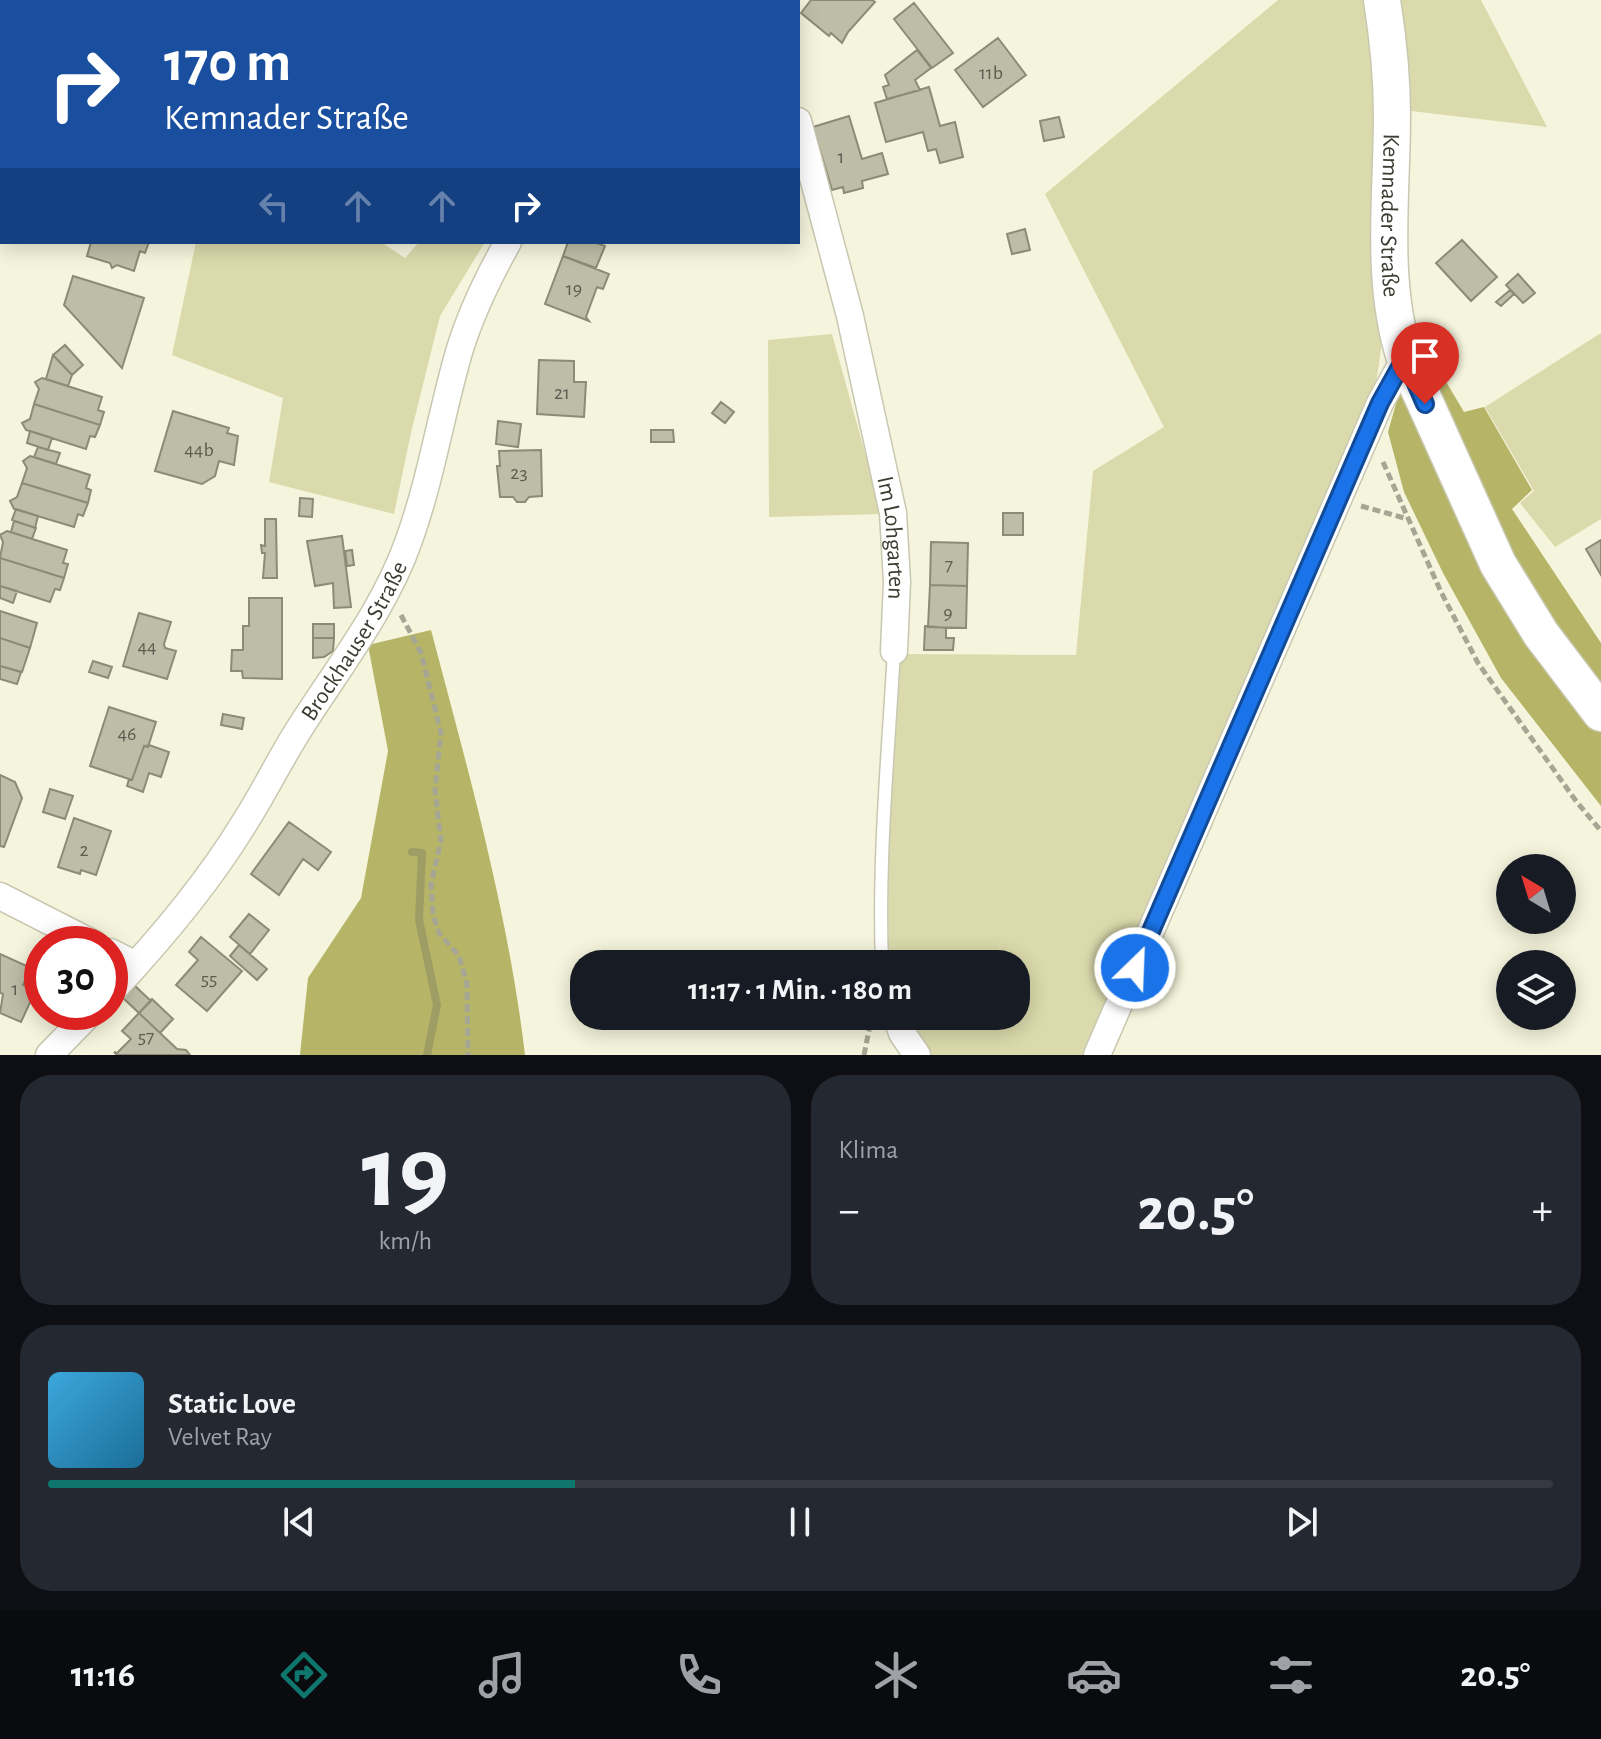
<!DOCTYPE html>
<html lang="de">
<head>
<meta charset="utf-8">
<style>
	body { margin:0; font-family:"Alegreya Sans",sans-serif; background:#242831; color:#f1f3f6; height:100vh; display:flex; flex-direction:column; font-size:30px; white-space:nowrap }
	* { box-sizing:border-box; margin:0 }
	p { font-size:26px; color:#9ea1a6 }
	.icon { flex:none; width:44px; height:44px; fill:none; stroke:currentColor; stroke-width:2; stroke-linecap:round; stroke-linejoin:round }
	.map { position:relative; height:1055px; overflow:hidden }
	.drawer { display:flex; flex-direction:column; gap:20px; padding:20px; background:#0d0f14; flex:1 }
	.drawer>* { flex:none }
	.banner { position:absolute; left:0px; top:0px; width:800px; height:244px; box-shadow:0 4px 20px #0003; background:#1a4fa0; color:#fff; overflow:hidden }
	.needle { width:52px; rotate:322deg }
	.controls { position:absolute; left:1496px; top:854px; display:grid; gap:16px }
	.controls a { display:grid; place-items:center; width:80px; height:80px; border-radius:50%; background:#171b24; box-shadow:0 4px 20px #0003; font-size:40px }
	.speed { position:absolute; left:24px; top:926px; display:flex; gap:16px; font-size:40px; font-weight:700; text-align:center }
	.speed>* { display:grid; place-content:center; width:104px; height:104px; border-radius:50%; background:#171b24; box-shadow:0 4px 20px #0003; line-height:1 }
	.speed .limit { border:12px solid #d22; background:#fff; color:#111 }
	.pin { position:absolute; display:grid; place-items:center; width:68px; height:68px; color:#fff; margin:-82px -34px; border-radius:50% 50% 50% 0; rotate:-45deg; box-shadow:0 0 8px #0007 }
	.pin .icon { rotate:45deg }
	.me { position:absolute; width:88px; margin:-44px; rotate:24deg; stroke-linejoin:round; filter:drop-shadow(0 0 6px #0008) }
	.turn { display:flex; align-items:center; gap:28px; height:168px; padding:0 32px; font-size:36px }
	.turn .icon { width:104px; height:104px; stroke-width:2.5 }
	.turn b { display:block; font-size:56px; line-height:68px }
	.lanes { display:flex; align-items:center; height:76px; padding:0 32px; background:#0003; justify-content:center; gap:40px; direction:ltr }
	.lanes .off { opacity:.35 }
	.big { font-size:60px; font-weight:700; line-height:1.1 }
	.drawer .tile { flex:1; display:flex; flex-direction:column; justify-content:center; gap:12px; min-width:0; padding:0 28px; border-radius:32px; background:#242831 }
	.drawer .dial { align-items:center; gap:0 }
	.dial b { font-size:104px; line-height:1 }
	.song { display:flex; align-items:center; gap:24px }
	.cover { width:96px; height:96px; border-radius:12px; background:linear-gradient(135deg,hsl(200 70% 55%),hsl(200 70% 35%)) }
	.played { height:8px; border-radius:4px; background:linear-gradient(90deg,#0f766e 35%,#363941 35%) }
	.keys { display:flex; justify-content:space-around; direction:ltr }
	.heat { display:flex; justify-content:space-between; align-items:center; font-size:44px; direction:ltr }
	.drawer .tiles { flex:1; display:grid; gap:20px; grid-template-columns:1fr 1fr }
	.tile:last-child { grid-column:span 2 }
	.trip { position:absolute; left:570px; top:950px; width:460px; height:80px; border-radius:32px; background:#171b24; box-shadow:0 4px 20px #0003; font-weight:700; line-height:80px; text-align:center }
	.menu { display:flex; height:128px; justify-content:space-around; align-items:center; background:#090b0e; color:#9ea1a6 }
	.menu .icon { width:56px; height:56px }
	.menu .on { color:#0f766e }
	.menu b { font-size:36px; color:#f1f3f6 }
	.map>svg:first-child { display:block }
	.green { fill:#dbdaac }
	.forest { fill:#b6b467 }
	.lines { fill:none; stroke-linecap:round; stroke-linejoin:round }
	.stream { stroke:#9e9d64; stroke-width:8 }
	.building { fill:#bebea8; stroke:#8b8b76; stroke-width:2 }
	.service-casing { stroke:#c8c8b1; stroke-width:15 }
	.minor-casing { stroke:#c8c8b1; stroke-width:29 }
	.secondary-casing { stroke:#c8c8b1; stroke-width:39 }
	.path { stroke:#a6a694; stroke-width:5; stroke-dasharray:8 4; stroke-linecap:butt }
	.service { stroke:#fff; stroke-width:12 }
	.minor { stroke:#fff; stroke-width:26 }
	.secondary { stroke:#fff; stroke-width:36 }
	.route-casing { stroke:#114b97; stroke-width:20 }
	.route { stroke:#1a73e8; stroke-width:14 }
	.labels { text-anchor:middle; stroke-width:6; stroke-linejoin:round; paint-order:stroke }
	.number-label { font-size:20px; fill:#5c5c50 }
	.street-label { font-size:24px; fill:#3c3c32; stroke:#fff }
</style>
</head>
<body>
<div class="map">
<svg width="1601" height="1055" viewBox="0 0 1601 1055">
	<rect width="100%" height="100%" fill="#f5f5dd"/>
	<path class="green" d="M120 0H333L120 2Z
		M1278 0H1368L1373 28 1378 305 1382 343 1375 391 1088 1055H927L904 1016H1016V964H890C884 861 895 757 901 654L1076 655 1093 471 1164 427 1045 194Z
		M1401 0H1481L1547 127 1411 111Z
		M196 242H381L405 258 419 242H485L440 316 411 433 394 514 269 482 283 398 172 355Z
		M1601 333V519L1555 547 1520 503 1534 491 1485 407Z
		M832 334 882 514 769 517 768 340Z"/>
	<path class="forest" d="M1423 343 1464 412 1484 407 1532 490 1512 509 1601 643V694L1541 611 1410 348Z
		M1401 386 1529 640 1601 732V806L1501 678 1443 573 1404 492 1388 432Z
		M431 630C468 770 508 911 525 1055H300L308 978 361 898 388 751 368 645Z"/>
	<g class="lines">
		<path class="stream" d="M412 852 422 853 419 920 437 1005 427 1055"/>
	</g>
	<path class="building" d="M516 0H572L573 2H517Z
		M811 0H872L875 2 848 32 842 43 831 33 829 36 801 13Z
		M914 3 953 53 932 68 894 19Z
		M998 38 1026 75 983 107 955 70Z
		M917 50 931 68 915 80 920 90 887 99 883 87 889 85 885 75Z
		M929 87 940 126 955 122 963 157 940 163 936 149 928 151 923 132 886 142 875 103Z
		M849 116 862 159 882 153 888 174 862 181 863 188 844 193 843 187 832 190 813 127Z
		M1059 117 1064 137 1044 141 1040 121Z
		M1025 229 1030 250 1012 254 1007 234Z
		M1462 240 1497 277 1471 301 1436 263Z
		M91 242H149L145 253 140 251 134 271 117 265 112 268 110 263 87 256Z
		M568 242H594L605 246 596 268 563 256Z
		M563 256 609 274 603 289 597 287 586 317 589 321 545 304Z
		M1518 274 1535 293 1523 303 1506 285Z
		M73 276 144 298 122 368 64 305Z
		M1510 290 1514 294 1501 306 1496 302Z
		M65 345 83 365 72 375 53 355Z
		M53 355 72 375 68 386 46 379Z
		M539 360 574 361V382H586L584 417 537 414Z
		M42 378 102 397 98 410 104 412 100 425 34 404 39 389 35 382Z
		M721 402 734 412 725 423 712 413Z
		M34 404 100 425 95 437 90 436 86 449 26 430 22 423 30 419Z
		M173 411 229 428 227 433 238 436 234 465 219 461 215 476 202 484 155 471Z
		M498 421 521 424 518 447 496 444Z
		M651 430H673L674 442H651Z
		M30 431 52 438 48 450 27 443Z
		M38 447 60 453 56 464 34 457Z
		M541 450 542 496 529 497 525 502H517L513 497H500L497 466H500L499 451Z
		M30 456 90 475 86 488 91 490 88 503 22 483 27 468 23 461Z
		M22 483 88 503 83 516 78 514 74 527 14 509 10 501 17 497Z
		M300 498 313 499 312 517 299 516Z
		M16 509 38 516 35 528 12 520Z
		M1003 513H1023V535H1003Z
		M265 519H276L277 578H263L265 553H262L261 545 265 546Z
		M14 521 36 528 32 539 11 532Z
		M7 531 67 550 63 563 68 564 64 578 0 558 3 542 0 535Z
		M342 536 351 607 334 608 333 583 315 586 307 541Z
		M1601 540V575L1586 549Z
		M931 542 968 543 967 586 930 585Z
		M352 550 354 565 347 566 345 551Z
		M0 558 64 578 60 590 55 589 50 602 0 586Z
		M930 585 967 586 966 628 928 627Z
		M0 586 17 591 13 603 0 598Z
		M249 598H282V679L243 678 242 671H231L232 650H243V626H249Z
		M0 611 37 623 30 648 0 638Z
		M139 613 171 622 164 644 165 648 176 651 167 679 123 666Z
		M313 624H334V638H313Z
		M925 626 946 628V638H954L953 650H924Z
		M0 638 30 648 22 672 0 666Z
		M313 638H334L333 651 324 657 313 658Z
		M93 661 112 667 108 678 89 672Z
		M0 666 21 672 17 684 0 679Z
		M109 707 156 722 148 747 144 746 132 780 90 766Z
		M223 714 244 718 242 729 221 725Z
		M149 745 169 752 161 777 149 773 143 792 127 786 129 779 132 780 144 746Z
		M0 775 15 782 22 798 4 847 0 846Z
		M50 789 73 796 65 819 43 812Z
		M74 818 111 831 96 875 81 870 80 874 58 867Z
		M289 822 331 852 318 870 303 859 279 895 251 874Z
		M249 914 269 930 250 954 230 937Z
		M201 937 242 971 207 1011 176 985 198 960 189 952Z
		M239 945 267 969 257 980 230 956Z
		M0 954 31 968 23 985 32 988 30 995 33 996 21 1022 0 1013 3 994 0 993Z
		M135 986 151 1001 139 1013 123 998Z
		M152 999 173 1019 160 1033 139 1013Z
		M139 1013 177 1049 186 1050 190 1055H117L114 1052 117 1053 131 1039 122 1031Z"/>
	<g class="lines">
		<g class="service-casing">
			<path id="service" d="M882 964C878 860 888 755 894 651"/>
		</g>
		<g class="minor-casing">
			<g id="minor">
				<path d="M768 0 769 2"/>
				<path d="M695 2 697 0"/>
				<path id="s1" d="M798 121 850 316 893 513 897 582 894 651"/>
				<path d="M0 896 94 944"/>
				<path d="M110 952 136 965"/>
				<path id="s2" d="M110 993C159 941 208 883 245 822 266 789 282 755 303 723 341 664 386 606 409 540 431 479 441 414 459 352 470 315 489 276 508 242"/>
				<path d="M896 1016 902 1033 917 1055"/>
				<path d="M49 1055 91 1012"/>
				<path d="M1097 1055 1380 403 1405 358"/>
			</g>
		</g>
		<g class="secondary-casing">
			<g id="secondary">
				<path id="s3" d="M1382 0C1388 38 1392 77 1392 116 1392 195 1380 281 1405 358L1498 564 1541 634 1601 713"/>
			</g>
		</g>
		<path class="path" d="M1383 462 1441 592 1478 663 1576 801 1601 831
			M1361 506 1408 519
			M401 615 421 653 441 733 435 790 441 841 431 884 433 915 439 933 459 956 467 984 468 1055
			M864 1055 870 1025"/>
		<use href="#service" class="service"/>
		<use href="#minor" class="minor"/>
		<use href="#secondary" class="secondary"/>
	</g>
	<g class="lines">
		<g class="route-casing">
			<path id="route" d="M1135 968 1380 403 1405 358 1425 404"/>
		</g>
		<use href="#route" class="route"/>
	</g>
	<g class="labels">
		<g class="number-label">
			<text x="991" y="79">11b</text>
			<text x="841" y="163">1</text>
			<text x="574" y="295">19</text>
			<text x="562" y="399">21</text>
			<text x="199" y="456">44b</text>
			<text x="519" y="479">23</text>
			<text x="949" y="571">7</text>
			<text x="948" y="619">9</text>
			<text x="147" y="653">44</text>
			<text x="127" y="740">46</text>
			<text x="84" y="856">2</text>
			<text x="209" y="985">55</text>
			<text x="15" y="995">1</text>
			<text x="146" y="1043">57</text>
		</g>
		<g class="street-label">
			<text dy="8" stroke="none"><textPath href="#s3" startOffset="216">Kemnader Straße</textPath></text>
			<text dy="8" stroke="none"><textPath href="#s1" startOffset="428">Im Lohgarten</textPath></text>
			<text dy="8" stroke="none"><textPath href="#s2" startOffset="430">Brockhauser Straße</textPath></text>
		</g>
	</g>
</svg>
<div class="controls">
<a><svg class="needle" viewBox="-14 -14 28 28"><path d="M0-13l5 13h-10z" fill="#e53935"/><path d="M0 13l5-13h-10z" fill="#9ea1a6"/></svg></a>
<a><svg class="icon" aria-label="layers" viewBox="0 0 24 24"><path d="M12 4l9 5-9 5-9-5zM3 14l9 5 9-5"/></svg></a>
</div>
<div class="speed"><div class="limit">30</div></div>
<div class="pin" style="left:1425px;top:404px;background:#d93025"><svg class="icon" aria-label="arrive" viewBox="0 0 24 24"><path d="M6 21V4h12l-3 4 3 4H6"/></svg></div>
<svg class="me" style="left:1135px;top:968px" viewBox="-20 -20 40 40"><circle r="17" fill="#1a73e8" stroke="#fff" stroke-width="3"/><path d="M0-11L8 9 0 5-8 9z" fill="#fff"/></svg>
<div class="trip">11:17 · 1 Min. · 180 m</div>
<div class="banner">
<div class="turn"><svg class="icon" aria-label="right" viewBox="0 0 24 24"><path d="M7 20v-9h11M14 6l5 5-5 5"/></svg><div><b>170 m</b>Kemnader Straße</div></div>
<div class="lanes"><svg class="icon off" aria-label="left" viewBox="0 0 24 24"><path d="M17 20v-9H6M10 6l-5 5 5 5"/></svg><svg class="icon off" aria-label="ahead" viewBox="0 0 24 24"><path d="M12 20V5M6 11l6-6 6 6"/></svg><svg class="icon off" aria-label="ahead" viewBox="0 0 24 24"><path d="M12 20V5M6 11l6-6 6 6"/></svg><svg class="icon" aria-label="right" viewBox="0 0 24 24"><path d="M7 20v-9h11M14 6l5 5-5 5"/></svg></div>
</div>
</div>
<section class="drawer">
<div class="tiles">
<div class="tile dial"><b>19</b><p>km/h</p></div>
<div class="tile"><p>Klima</p>
<div class="heat"><a>−</a><b class="big">20.5°</b><a>+</a></div>
</div>
<div class="tile">
<div class="song"><i class="cover"></i><div><b>Static Love</b><p>Velvet Ray</p></div></div>
<div class="played"></div>
<div class="keys"><svg class="icon" aria-label="previous" viewBox="0 0 24 24"><path d="M18 5L8 12l10 7zM5 5v14"/></svg><svg class="icon" aria-label="pause" viewBox="0 0 24 24"><path d="M8 5v14M16 5v14"/></svg><svg class="icon" aria-label="next" viewBox="0 0 24 24"><path d="M6 5l10 7-10 7zM19 5v14"/></svg></div>
</div>
</div>
</section>
<nav class="menu">
<b>11:16</b>
<svg class="icon on" aria-label="directions" viewBox="0 0 24 24"><path d="M12 3l9 9-9 9-9-9zM9 14v-3h6M13 9l2 2-2 2"/></svg>
<svg class="icon" aria-label="music" viewBox="0 0 24 24"><path d="M9 18V5l10-2v13"/><circle cx="6" cy="18" r="3"/><circle cx="16" cy="16" r="3"/></svg>
<svg class="icon" aria-label="phone" viewBox="0 0 24 24"><path d="M5 4h4l2 5-3 2q2 4 5 5l2-3 5 2v4C11 20 4 13 5 4z"/></svg>
<svg class="icon" aria-label="climate" viewBox="0 0 24 24"><path d="M12 3v18M4 7l16 10M4 17L20 7"/></svg>
<svg class="icon" aria-label="car" viewBox="0 0 24 24"><path d="M5 17H2v-5l4-1 3-4h7l3 4 3 1v5h-3M9 17h6M6 11h13"/><circle cx="7" cy="17" r="2"/><circle cx="17" cy="17" r="2"/></svg>
<svg class="icon" aria-label="filters" viewBox="0 0 24 24"><path d="M4 7h16M4 17h16"/><circle cx="9" cy="7" r="2"/><circle cx="15" cy="17" r="2"/></svg>
<b>20.5°</b>
</nav>
</body>
</html>
